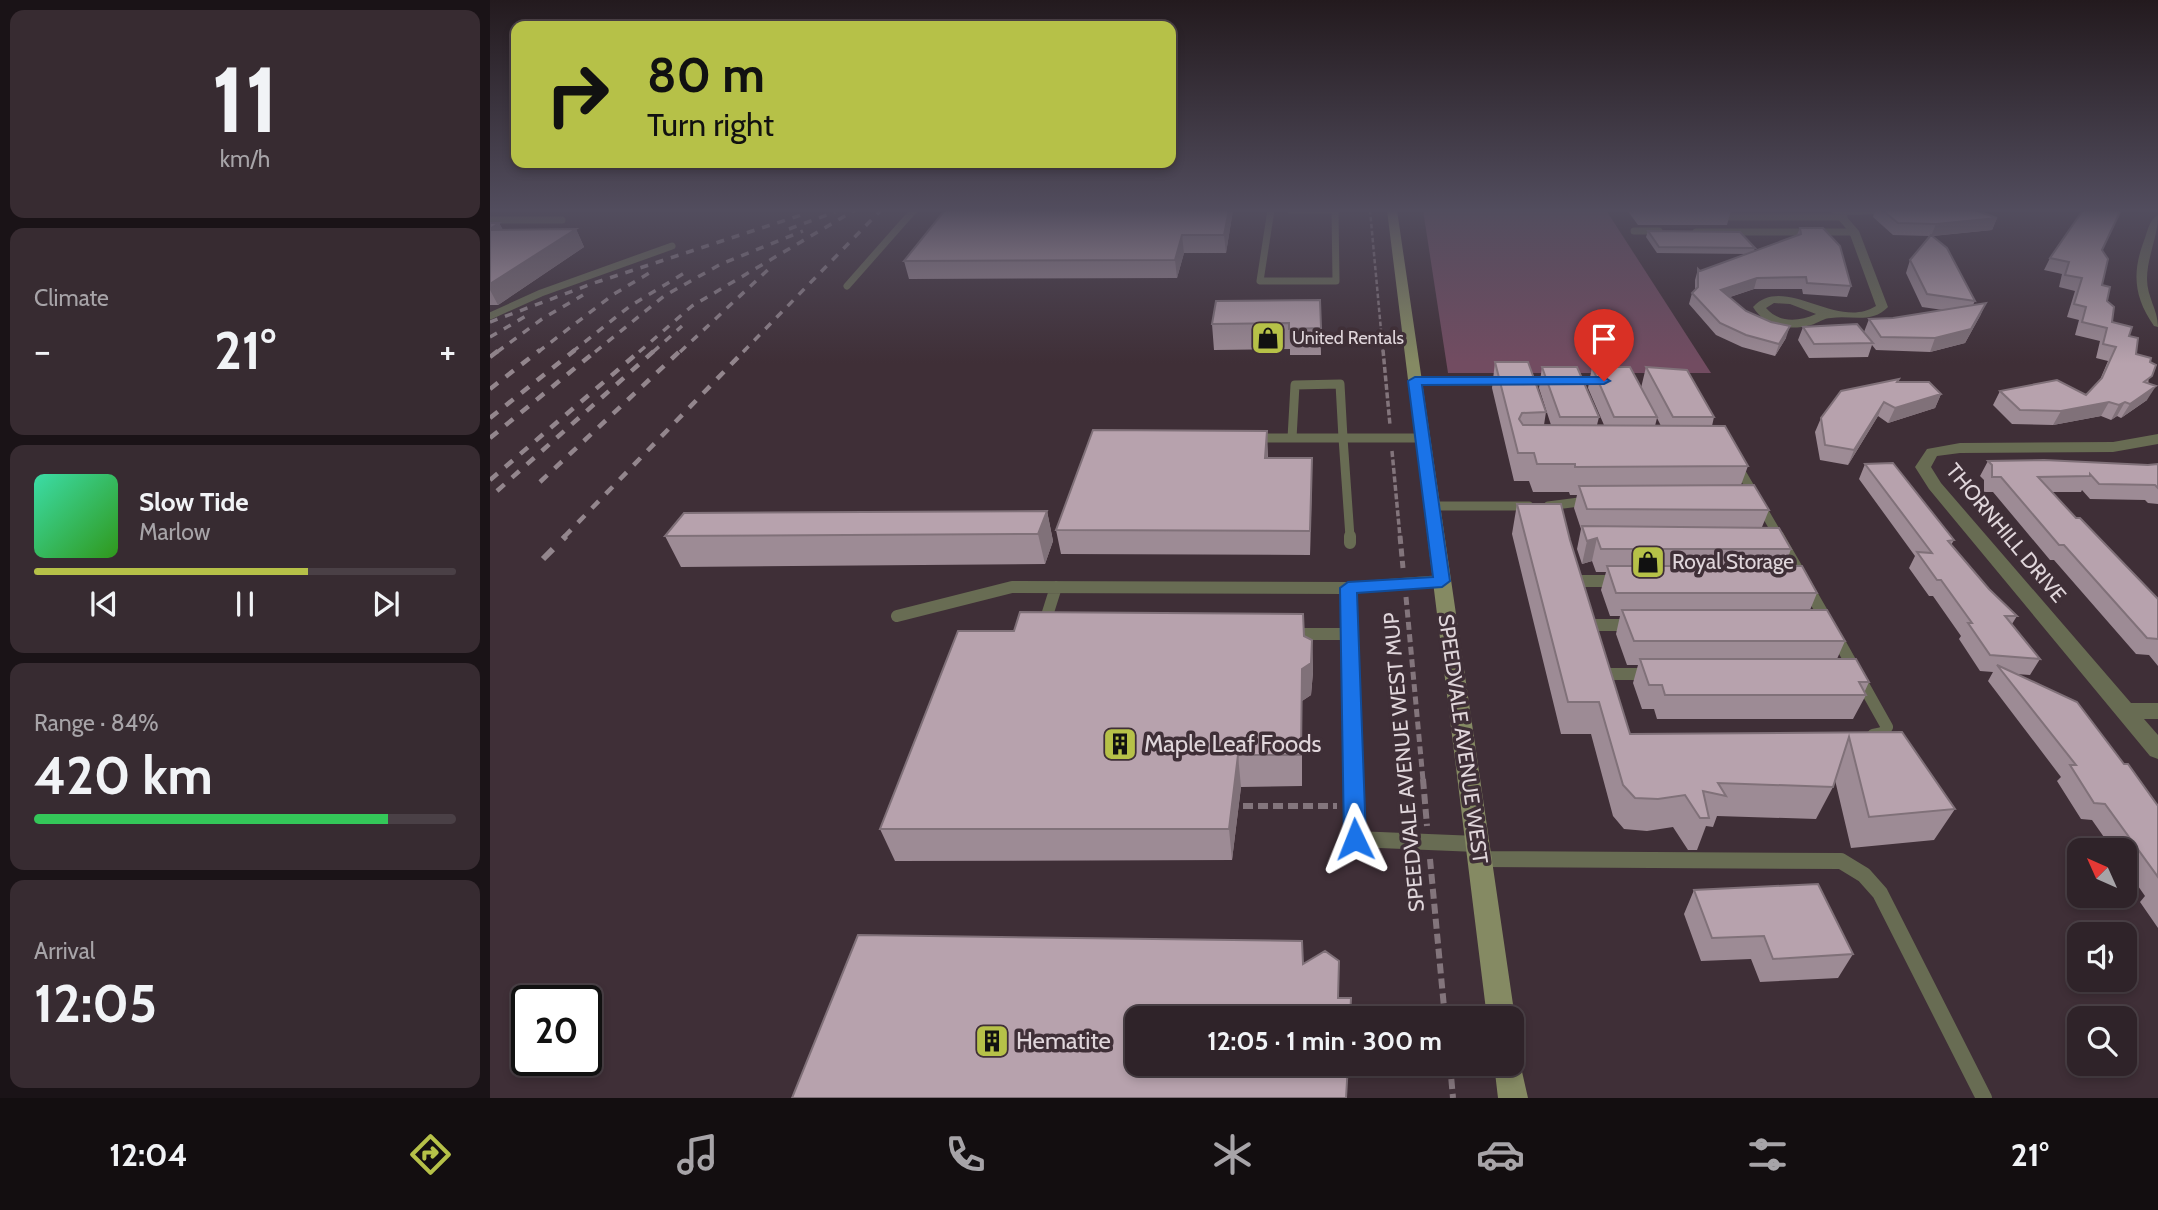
<!DOCTYPE html>
<html lang="en">
<head>
<meta charset="utf-8">
<style>
	body { margin:0; font-family:Cabin,sans-serif; background:#372b31; color:#f1f3f6; height:100vh; display:flex; flex-direction:column; font-size:26px; white-space:nowrap }
	* { box-sizing:border-box; margin:0 }
	p { font-size:23px; color:#a7a4a8 }
	.icon { flex:none; width:38px; height:38px; fill:none; stroke:currentColor; stroke-width:2; stroke-linecap:round; stroke-linejoin:round }
	.map { position:relative; flex:1; overflow:hidden }
	.details { display:flex; flex-direction:column; gap:10px; padding:10px; background:#1a1317; width:490px }
	.details>* { flex:none }
	.banner { position:absolute; left:21px; top:21px; width:665px; height:147px; border-radius:14px; box-shadow:0 4px 10px #0003,0 0 0 2px #4a4046; background:#b6c148; color:#111; overflow:hidden }
	.needle { width:46px; rotate:315deg }
	.controls { position:absolute; left:1577px; top:838px; display:grid; gap:14px }
	.controls a { display:grid; place-items:center; width:70px; height:70px; border-radius:14px; background:#2f2329; box-shadow:0 4px 10px #0003,0 0 0 2px #4a4046; font-size:35px }
	.speed { position:absolute; left:21px; top:985px; display:flex; gap:14px; font-size:35px; font-weight:700; text-align:center }
	.speed>* { display:grid; place-content:center; width:91px; height:91px; border-radius:50%; background:#2f2329; box-shadow:0 4px 10px #0003,0 0 0 2px #4a4046; line-height:1 }
	.speed .limit { border:4px solid #111; border-radius:10px; background:#fff; color:#111 }
	.pin { position:absolute; display:grid; place-items:center; width:60px; height:60px; color:#fff; margin:-72px -30px; border-radius:50% 50% 50% 0; rotate:-45deg; box-shadow:0 0 7px #0007 }
	.pin .icon { rotate:45deg }
	.me { position:absolute; width:77px; margin:-38px; rotate:358deg; stroke-linejoin:round; filter:drop-shadow(0 0 5px #0008) }
	.turn { display:flex; align-items:center; gap:24px; height:147px; padding:0 21px; font-size:32px }
	.turn .icon { width:91px; height:91px; stroke-width:2.5 }
	.turn b { display:block; font-size:49px; line-height:60px }
	.big { font-size:52px; font-weight:800; line-height:1.1 }
	.details .tile { flex:1; display:flex; flex-direction:column; justify-content:center; gap:10px; min-width:0; padding:0 24px; border-radius:14px; background:#372b31 }
	.details .dial { align-items:center; gap:0 }
	.dial b { font-size:91px; line-height:1 }
	.song { display:flex; align-items:center; gap:21px }
	.cover { width:84px; height:84px; border-radius:10px; background:linear-gradient(135deg,hsl(160 70% 55%),hsl(110 70% 35%)) }
	.played { height:7px; border-radius:4px; background:linear-gradient(90deg,#b6c148 65%,#4a4046 65%) }
	.keys { display:flex; justify-content:space-around; direction:ltr }
	.heat { display:flex; justify-content:space-between; align-items:center; font-size:38px; direction:ltr }
	.charge { height:10px; border-radius:5px; background:linear-gradient(90deg,#34c759 84%,#4a4046 0) }
	.trip { position:absolute; left:635px; top:1006px; width:399px; height:70px; border-radius:14px; background:#2f2329; box-shadow:0 4px 10px #0003,0 0 0 2px #4a4046; font-weight:800; line-height:70px; text-align:center }
	.dock { display:flex; height:112px; justify-content:space-around; align-items:center; background:#130e10; color:#a7a4a8 }
	.dock .icon { width:49px; height:49px }
	.dock .current { color:#b6c148 }
	.dock b { font-size:32px; color:#f1f3f6 }
	main { display:flex; flex:1; min-height:0 }
	.map>svg:first-child { display:block }
	.green { fill:#724c61 }
	.lines { fill:none; stroke-linecap:round; stroke-linejoin:round }
	.path-far3 { stroke:#83757c; stroke-width:2.5; stroke-dasharray:4.5 2.5; stroke-linecap:butt }
	.path-far2 { stroke:#83757c; stroke-width:3.5; stroke-dasharray:6 2.5; stroke-linecap:butt }
	.path-far1 { stroke:#83757c; stroke-width:5; stroke-dasharray:8 4.5; stroke-linecap:butt }
	.path { stroke:#83757c; stroke-width:6; stroke-dasharray:10 5; stroke-linecap:butt }
	.lane-far3 { stroke:#686c53; stroke-width:7 }
	.lane-far2 { stroke:#686c53; stroke-width:9 }
	.lane-far1 { stroke:#686c53; stroke-width:12 }
	.lane { stroke:#686c53; stroke-width:16 }
	.street { fill:#686c53; fill-rule:evenodd }
	.secondary { fill:#858a63; fill-rule:evenodd }
	.rail-far2 { stroke:#93868d; stroke-width:3.5; stroke-dasharray:8 8; stroke-linecap:butt }
	.rail-far1 { stroke:#93868d; stroke-width:4.5; stroke-dasharray:10 10; stroke-linecap:butt }
	.rail { stroke:#93868d; stroke-width:6; stroke-dasharray:14 14; stroke-linecap:butt }
	.wall { fill:#9d8b95; fill-rule:evenodd }
	.shaded-wall { fill:#807179 }
	.building { fill:#b7a2ad; stroke:#807179; stroke-width:2 }
	.route { fill:#1a73e8; stroke:#114b97; stroke-width:2 }
	.labels { text-anchor:middle; stroke-width:7; stroke-linejoin:round; paint-order:stroke }
	.far-poi-label { font-size:18px; fill:#e0d6db; stroke:#3f2f37; text-anchor:start }
	.street-label { font-size:21px; fill:#e0d6db; stroke:#3f2f37 }
	.poi-label { font-size:21px; fill:#e0d6db; stroke:#3f2f37; text-anchor:start }
	.near-poi-label { font-size:24px; fill:#e0d6db; stroke:#3f2f37; text-anchor:start }
</style>
</head>
<body>
<main>
<section class="details">
<div class="tile dial"><b>11</b><p>km/h</p></div>
<div class="tile"><p>Climate</p>
<div class="heat"><a>−</a><b class="big">21°</b><a>+</a></div>
</div>
<div class="tile">
<div class="song"><i class="cover"></i><div><b>Slow Tide</b><p>Marlow</p></div></div>
<div class="played"></div>
<div class="keys"><svg class="icon" aria-label="previous" viewBox="0 0 24 24"><path d="M18 5L8 12l10 7zM5 5v14"/></svg><svg class="icon" aria-label="pause" viewBox="0 0 24 24"><path d="M8 5v14M16 5v14"/></svg><svg class="icon" aria-label="next" viewBox="0 0 24 24"><path d="M6 5l10 7-10 7zM19 5v14"/></svg></div>
</div>
<div class="tile"><p>Range · 84%</p><b class="big">420 km</b><div class="charge"></div></div>
<div class="tile"><p>Arrival</p><b class="big">12:05</b></div>
</section>
<div class="map">
<svg width="1668" height="1098" viewBox="0 0 1668 1098">
	<rect width="100%" height="100%" fill="#3f2f37"/>
	<path class="green" d="M933 210H1116L1221 373H958Z"/>
	<g class="lines">
		<path class="path-far3" d="M880 210 893 352"/>
		<path class="path-far2" d="M893 350 900 425
			M902 451 910 537"/>
		<path class="path-far1" d="M910 536 913 568
			M916 597 933 780"/>
		<path class="path" d="M933 779 937 826
			M753 806H847
			M940 859 955 1018
			M960 1064 963 1098"/>
		<path class="lane-far3" d="M781 210 770 281H846L845 210H800
			M1227 217H1354
			M0 220H72
			M1144 231H1169
			M1206 232H1364
			M357 286 424 210
			M0 316 51 293 182 246"/>
		<path class="lane-far2" d="M925 381H1063
			M850 384 853 438H802L805 385Z
			M776 438H802
			M853 438H932
			M853 438 860 537
			M1247 465 1289 537
			M942 506H1039
			M1058 506 1097 501"/>
		<path class="lane-far1" d="M860 536V543
			M1288 536 1337 621
			M1088 581H1128
			M407 616 522 587 858 588 952 581
			M554 625 566 587
			M1102 625H1142
			M800 634H858V588
			M858 634 863 780
			M1347 638 1397 727 1393 733 1383 735
			M1117 674H1160"/>
		<path class="lane" d="M863 779 865 839 987 844
			M989 859 1351 861 1374 875 1390 893 1494 1098"/>
		<path class="street" d="M1340 210H1444L1439 213 1355 215 1369 231 1398 307C1382 324 1362 315 1341 318 1334 318 1328 323 1321 325 1299 331 1275 327 1263 307 1294 273 1347 331 1386 306L1359 232ZM1284 303 1300 304 1326 314C1308 322 1289 323 1276 308Z
			M1668 215C1668 237 1657 257 1657 279 1657 297 1668 310 1668 327L1664 326C1643 296 1642 271 1655 238 1658 229 1660 219 1668 215Z
			M1668 434V444L1623 452 1470 453 1447 456 1441 467 1451 483 1641 703H1668V719H1654L1668 735V759L1660 756 1439 489 1425 467 1437 449 1470 443 1623 442Z"/>
		<path class="secondary" d="M897 210H907L1025 1018 1022 1025V1018H997Z
			M1022 1051 1028 1054 1038 1098H1008L1004 1064H1022Z"/>
		<path class="rail-far2" d="M299 229 345 212
			M0 322 104 283 311 215
			M0 337 36 316
			M7 352 52 319 93 295
			M48 352 124 294 161 272
			M82 352 140 306 196 272
			M105 352 174 296 231 264 313 231
			M149 352 202 306 365 210
			M163 352 192 326
			M190 352 283 265
			M253 352 391 210"/>
		<path class="rail-far1" d="M0 357 9 350
			M0 389 50 350
			M0 418 85 350
			M0 438 107 350
			M0 480 151 350
			M50 482 191 350
			M7 491 165 350
			M74 537 255 350"/>
		<path class="rail" d="M53 559 76 536"/>
	</g>
	<path class="wall" d="M743 210 736 253H694L687 278 419 279 414 261Z
		M1137 210H1241L1237 225H1148Z
		M1385 210H1485L1507 218 1502 230 1443 236 1485 301 1483 305 1496 303 1490 316 1475 343 1440 352 1386 350 1382 345 1378 357 1319 358 1308 340 1313 327 1374 332 1379 319 1403 318 1453 310 1432 307 1416 273 1420 260 1439 236 1403 235 1383 217Z
		M1284 211V210H1319V211Z
		M0 223H9L13 230 86 229 94 247 8 305H0Z
		M1310 228 1361 286 1357 297 1313 294 1312 289H1264L1240 297 1256 311 1296 338 1285 356 1252 347 1226 335 1199 304 1202 293 1205 290V280L1208 269 1210 271 1257 254 1167 253 1156 237 1158 231 1265 248 1264 251 1307 235Z
		M1612 250V285L1622 322 1639 336 1646 354 1660 362 1657 400 1631 418 1627 416 1621 420 1611 416 1563 425 1522 424 1503 405 1510 391 1596 395 1609 382 1618 361 1606 358 1610 341 1585 335 1589 320 1577 317 1585 291 1569 287 1572 274 1554 270 1560 258Z
		M830 300 831 355H800V349L724 350 722 324Z
		M1005 362 1056 412 1054 425H1061L1049 388 1052 367 1109 417 1107 425H1114L1098 388 1102 367 1151 388 1156 367 1224 417 1222 426 1258 466 1251 485 1279 510 1272 527 1301 549 1295 566 1327 593 1320 610 1355 641 1347 659 1379 682 1374 693 1376 695 1363 719H1167L1164 709H1152L1143 683 1148 665H1137L1126 634 1130 616H1120L1111 590 1116 572H1106L1102 561 1092 564 1087 549 1091 529 1084 508 1087 495H1080L1079 492H1043L1039 481H1024L1002 388ZM1167 418 1171 426H1165Z
		M1407 382 1451 394 1445 408 1398 423 1388 416 1358 465 1330 460 1325 432 1331 418Z
		M778 452V458H822L820 555 571 554 566 530Z
		M1498 461 1658 465 1668 464V504L1658 503 1655 500 1600 499 1592 490 1591 492H1562L1586 518 1668 599V666L1659 655 1646 654 1564 560H1560L1503 492H1494V480L1490 476Z
		M1375 464 1464 540 1461 545 1499 589 1527 616 1522 624 1550 659 1540 675 1526 674 1634 764 1668 806V928L1650 902 1655 896 1634 866V850H1623L1602 820 1591 819 1567 781 1571 777 1498 681 1503 672 1490 671 1469 639 1471 636 1443 596H1439L1419 568 1425 556 1369 479Z
		M1027 504 1080 540 1140 734 1412 732 1465 809 1444 840 1361 848 1345 780 1343 787 1326 819 1227 816 1223 827 1216 826 1207 850H1198L1183 827 1157 831 1134 829 1123 816 1101 734H1071L1022 534Z
		M557 511 563 541 555 564 191 567 175 536Z
		M524 631 814 636 822 640 823 672 821 695 812 701V786L751 787 742 860 405 861 390 829Z
		M1204 890 1363 954 1348 978 1270 982 1261 959 1211 961 1194 914Z"/>
	<path class="shaded-wall" d="M739 210H743L736 253 734 235Z
		M1507 218 1502 230 1441 236 1446 224Z
		M9 223 19 241 0 229Z
		M86 229 94 247 8 305 0 290V284Z
		M692 235 694 253 687 278 685 260Z
		M1267 278 1264 289 1228 301 1231 290Z
		M1496 303 1490 316 1475 343 1440 352 1445 338Z
		M1300 326 1296 338 1285 356 1289 344Z
		M1666 386 1657 400 1631 418 1640 404Z
		M1451 394 1445 408 1398 423 1405 408Z
		M1394 402 1388 416 1358 465 1364 450Z
		M1619 402 1611 416 1563 425 1571 411Z
		M1635 402 1627 416 1621 420 1629 405Z
		M777 431 778 452 776 480 775 458Z
		M822 458V481L820 555V531Z
		M557 511 563 541 555 564 548 534Z
		M1107 538 1102 561 1092 564 1097 541Z
		M822 640 823 672 821 695 812 701V786V669Z
		M748 755 751 787 742 860 739 829Z"/>
	<path class="building" d="M455 210H739L734 235H692L685 260 414 261Z
		M1392 210H1485L1507 218 1446 224 1408 223Z
		M1593 210H1631L1612 250 1618 259 1612 285 1620 287 1617 301 1624 307 1622 322 1642 327 1639 336 1648 338 1646 354 1661 358 1660 362 1666 365 1662 376 1654 382 1666 386 1640 404 1635 402 1629 405 1619 402 1571 411 1530 410 1510 391 1567 380 1596 395 1612 378 1626 347 1613 344 1617 328 1592 322 1596 307 1584 304 1592 278 1575 275 1579 262 1560 258Z
		M0 223H9L0 229Z
		M1310 228H1333L1350 246 1361 286 1317 283 1316 277 1267 278 1231 290 1256 311 1281 322 1300 326 1289 344 1256 335 1230 323 1202 293 1208 287V269L1210 271 1311 234Z
		M86 229 0 284V230Z
		M1158 231 1250 232 1265 248 1169 247Z
		M1441 235 1457 248 1485 301 1437 294 1420 260Z
		M830 300 831 328 799 329V323L722 324 726 301Z
		M1496 303 1481 329 1445 338 1391 337 1379 319 1403 318Z
		M1367 324 1383 343 1324 344 1313 327Z
		M1005 362H1038L1056 412 1032 413 1029 419 1033 425 1235 426 1258 466 1085 467V464H1047L1044 453H1028Z
		M1052 367H1087L1109 417H1070Z
		M1102 367H1140L1167 417H1124Z
		M1156 367 1197 370 1224 417H1183Z
		M1409 379 1407 382H1439L1451 394 1405 408 1394 402 1364 450 1335 445 1331 418 1351 391Z
		M603 430 777 431 775 458H822L820 531 566 530Z
		M1554 460 1658 465 1668 464V488L1665 485 1609 484 1600 474V476L1548 477 1586 518H1590L1668 599V639L1657 638 1574 545H1569L1511 477H1502V465L1498 461Z
		M1403 463 1464 540 1458 541 1499 589 1527 616H1515L1550 659 1500 655 1478 623H1482L1451 580H1447L1427 552 1442 553 1375 464Z
		M1264 485 1279 510 1097 509 1089 486Z
		M1027 504H1071L1080 540 1140 734 1412 732 1465 809 1379 817 1359 737 1343 787 1228 783 1236 796 1213 791 1219 818H1210L1195 795 1168 799 1145 798 1133 785 1109 702H1078Z
		M557 511 548 534 175 536 194 513Z
		M1092 526 1289 528 1301 549H1111L1107 538 1097 541Z
		M1117 566H1312L1327 593H1126Z
		M1132 610H1337L1355 641H1144Z
		M530 612 813 614 814 636 822 640 821 663 812 669 811 755H748L739 829H390L468 631H524Z
		M1150 659H1366L1379 682H1369L1376 695H1175L1172 685H1159Z
		M1507 665 1587 702 1634 764H1638L1668 806V877L1615 804 1604 803 1580 765H1586Z
		M1328 884 1363 954 1283 959 1274 936 1222 938 1204 890Z
		M368 935 812 941 813 964 835 951 849 961 848 998H861L860 1018H648V1064H858L856 1098H302Z"/>
	<linearGradient id="sky" x2="0" y2="1"><stop stop-color="#231a1e"/><stop offset="0.58" stop-color="#524d5e"/><stop offset="1" stop-color="#524d5e" stop-opacity="0"/></linearGradient>
	<rect width="1668" height="363" fill="url(#sky)"/>
	<path class="route" d="M925 377H1114L1120 381 1114 384 932 385 960 581 952 587 867 593 876 839 873 846 865 848 858 846 854 839 850 588 858 582 943 577 918 381Z"/>
	<defs>
		<g id="shop-square" transform="scale(1.75)"><rect x="-9" y="-9" width="18" height="18" rx="4" fill="#b6c148" stroke="#3f2f37"/><path d="M-5-2.5h2.3a2.7 3.5 0 0 1 5.4 0H5L5.5 6h-11ZM-1.5-2.5h3a1.5 2.3 0 0 0-3 0Z" fill="#111"/></g>
		<g id="building-square" transform="scale(1.75)"><rect x="-9" y="-9" width="18" height="18" rx="4" fill="#b6c148" stroke="#3f2f37"/><path d="M-4-6H4V6H1V3H-1V6H-4ZM-2.5-4.3h1.7v1.8h-1.7ZM.8-4.3h1.7v1.8H.8ZM-2.5-1h1.7V.8h-1.7ZM.8-1h1.7V.8H.8Z" fill="#111"/></g>
	</defs>
	<g fill-rule="evenodd">
		<use href="#shop-square" x="778" y="338"/>
		<use href="#shop-square" x="1158" y="562"/>
		<use href="#building-square" x="630" y="744"/>
		<use href="#building-square" x="502" y="1041"/>
	</g>
	<g class="labels">
		<g class="far-poi-label">
			<text x="802" y="344">United Rentals</text>
		</g>
		<g class="street-label">
			<text transform="translate(1516 533) rotate(50)" y="7">THORNHILL DRIVE</text>
			<text transform="translate(973 739) rotate(82)" y="7">SPEEDVALE AVENUE WEST</text>
			<text transform="translate(914 762) rotate(-95)" y="7">SPEEDVALE AVENUE WEST MUP</text>
		</g>
		<g class="poi-label">
			<text x="1182" y="569">Royal Storage</text>
		</g>
		<g class="near-poi-label">
			<text x="654" y="752">Maple Leaf Foods</text>
			<text x="526" y="1049">Hematite</text>
		</g>
	</g>
</svg>
<div class="controls">
<a><svg class="needle" viewBox="-14 -14 28 28"><path d="M0-13l5 13h-10z" fill="#e53935"/><path d="M0 13l5-13h-10z" fill="#a7a4a8"/></svg></a>
<a><svg class="icon" aria-label="sound" viewBox="0 0 24 24"><path d="M4 9h4l5-4v14l-5-4H4zM17 9q2 3 0 6"/></svg></a>
<a><svg class="icon" aria-label="search" viewBox="0 0 24 24"><circle cx="10" cy="10" r="6"/><path d="M15 15l6 6"/></svg></a>
</div>
<div class="speed"><div class="limit">20</div></div>
<div class="pin" style="left:1114px;top:381px;background:#d93025"><svg class="icon" aria-label="arrive" viewBox="0 0 24 24"><path d="M6 21V4h12l-3 4 3 4H6"/></svg></div>
<svg class="me" style="left:865px;top:839px" viewBox="-20 -20 40 40"><path d="M0-17L14 15 0 8-14 15z" fill="#1a73e8" stroke="#fff" stroke-width="4"/></svg>
<div class="trip">12:05 · 1 min · 300 m</div>
<div class="banner">
<div class="turn"><svg class="icon" aria-label="right" viewBox="0 0 24 24"><path d="M7 20v-9h11M14 6l5 5-5 5"/></svg><div><b>80 m</b>Turn right</div></div>
</div>
</div>
</main>
<nav class="dock">
<b>12:04</b>
<svg class="icon current" aria-label="directions" viewBox="0 0 24 24"><path d="M12 3l9 9-9 9-9-9zM9 14v-3h6M13 9l2 2-2 2"/></svg>
<svg class="icon" aria-label="music" viewBox="0 0 24 24"><path d="M9 18V5l10-2v13"/><circle cx="6" cy="18" r="3"/><circle cx="16" cy="16" r="3"/></svg>
<svg class="icon" aria-label="phone" viewBox="0 0 24 24"><path d="M5 4h4l2 5-3 2q2 4 5 5l2-3 5 2v4C11 20 4 13 5 4z"/></svg>
<svg class="icon" aria-label="climate" viewBox="0 0 24 24"><path d="M12 3v18M4 7l16 10M4 17L20 7"/></svg>
<svg class="icon" aria-label="car" viewBox="0 0 24 24"><path d="M5 17H2v-5l4-1 3-4h7l3 4 3 1v5h-3M9 17h6M6 11h13"/><circle cx="7" cy="17" r="2"/><circle cx="17" cy="17" r="2"/></svg>
<svg class="icon" aria-label="filters" viewBox="0 0 24 24"><path d="M4 7h16M4 17h16"/><circle cx="9" cy="7" r="2"/><circle cx="15" cy="17" r="2"/></svg>
<b>21°</b>
</nav>
</body>
</html>
